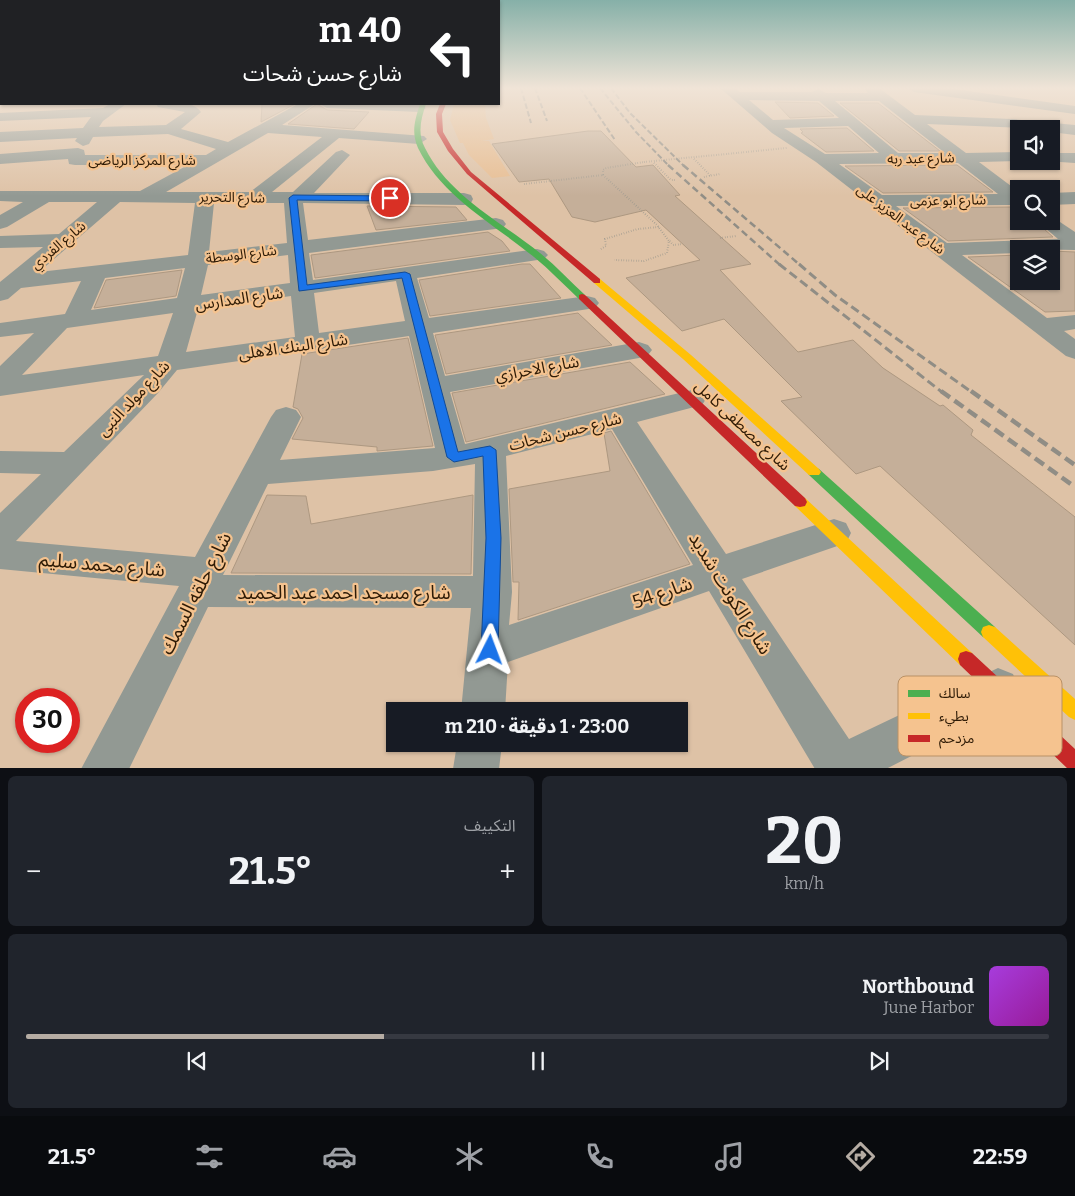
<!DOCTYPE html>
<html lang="ar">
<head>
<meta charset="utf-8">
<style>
	body { margin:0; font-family:Bitter,"Noto Sans Arabic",serif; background:#20242c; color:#f1f3f6; direction:rtl; height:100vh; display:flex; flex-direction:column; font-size:19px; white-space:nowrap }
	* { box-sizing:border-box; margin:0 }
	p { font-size:16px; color:#9ea1a6 }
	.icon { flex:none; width:28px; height:28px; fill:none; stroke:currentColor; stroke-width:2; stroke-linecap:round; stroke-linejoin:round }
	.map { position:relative; height:768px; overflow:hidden; direction:ltr }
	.details { display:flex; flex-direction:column; gap:8px; padding:8px; background:#0d0f14; flex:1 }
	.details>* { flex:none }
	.top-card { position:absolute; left:0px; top:0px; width:500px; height:105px; box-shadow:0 1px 4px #0004; direction:rtl; background:#202124; color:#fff; overflow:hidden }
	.fabs { position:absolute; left:1010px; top:120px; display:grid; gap:10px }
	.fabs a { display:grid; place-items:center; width:50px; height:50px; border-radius:0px; background:#171b24; box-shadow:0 1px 4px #0004; font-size:25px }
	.speed { position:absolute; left:15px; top:688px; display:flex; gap:10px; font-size:25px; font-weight:700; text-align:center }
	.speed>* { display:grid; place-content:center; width:65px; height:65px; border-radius:50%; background:#171b24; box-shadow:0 1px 4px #0004; line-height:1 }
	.speed .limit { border:8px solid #d22; background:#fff; color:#111 }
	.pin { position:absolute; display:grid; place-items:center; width:42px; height:42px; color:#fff; margin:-21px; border:2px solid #fff; border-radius:50%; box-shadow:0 1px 5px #0007 }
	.me { position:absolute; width:55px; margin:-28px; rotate:3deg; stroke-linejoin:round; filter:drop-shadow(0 0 4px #0008) }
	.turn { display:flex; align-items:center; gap:18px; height:105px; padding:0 15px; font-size:22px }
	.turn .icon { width:65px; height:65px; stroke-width:2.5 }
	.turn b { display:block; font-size:35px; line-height:42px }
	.big { font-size:38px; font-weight:700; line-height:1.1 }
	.details .tile { flex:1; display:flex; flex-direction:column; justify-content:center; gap:8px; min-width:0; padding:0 18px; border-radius:8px; background:#20242c }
	.details .dial { align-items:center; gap:0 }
	.dial b { font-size:65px; line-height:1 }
	.song { display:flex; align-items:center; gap:15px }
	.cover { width:60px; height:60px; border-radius:8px; background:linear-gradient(135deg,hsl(280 70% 55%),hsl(300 70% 35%)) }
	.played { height:5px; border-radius:2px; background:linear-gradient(90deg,#b5aca3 35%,#363941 35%) }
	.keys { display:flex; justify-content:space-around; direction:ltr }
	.heat { display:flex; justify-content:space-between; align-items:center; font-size:28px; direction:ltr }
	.details .tiles { flex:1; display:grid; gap:8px; grid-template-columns:1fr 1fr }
	.tile:last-child { grid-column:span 2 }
	.trip { position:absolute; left:386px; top:702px; width:302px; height:50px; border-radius:0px; background:#171b24; box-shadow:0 1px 4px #0004; font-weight:700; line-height:50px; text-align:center; direction:rtl }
	.tab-bar { display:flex; height:80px; justify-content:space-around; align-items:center; background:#090b0e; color:#9ea1a6 }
	.tab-bar .icon { width:35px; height:35px }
	.tab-bar .selected { color:#b5aca3 }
	.tab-bar b { font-size:22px; color:#f1f3f6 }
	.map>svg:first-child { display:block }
	.built { fill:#e7bc90 }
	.building { fill:#c5af99; stroke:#ad9881 }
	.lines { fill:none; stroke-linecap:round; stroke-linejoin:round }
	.path { stroke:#97958c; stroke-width:2; stroke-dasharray:0.5 2; stroke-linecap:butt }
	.street { fill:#929993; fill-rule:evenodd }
	.fast { fill:#4caf50; fill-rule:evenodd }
	.slow { fill:#ffc107; fill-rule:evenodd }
	.jam { fill:#c62828; fill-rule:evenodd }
	.rail-far3 { stroke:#908d85; stroke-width:2; stroke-dasharray:5.5 2.5; stroke-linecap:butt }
	.rail-far2 { stroke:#908d85; stroke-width:2.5; stroke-dasharray:7 4; stroke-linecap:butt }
	.rail-far1 { stroke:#908d85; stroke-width:3; stroke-dasharray:9 4.5; stroke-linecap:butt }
	.rail { stroke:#908d85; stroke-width:4.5; stroke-dasharray:11 5.5; stroke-linecap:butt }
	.path-bridge { stroke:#97958c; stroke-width:2; stroke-dasharray:0.5 2; stroke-linecap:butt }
	.route { fill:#1a73e8; stroke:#114b97 }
	.labels { text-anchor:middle; stroke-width:4.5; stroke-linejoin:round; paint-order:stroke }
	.far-street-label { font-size:14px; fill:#2e1b06; stroke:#f5c38f }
	.street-label { font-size:16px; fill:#2e1b06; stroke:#f5c38f }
	.near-street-label { font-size:19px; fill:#2e1b06; stroke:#f5c38f }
	.key { fill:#f5c38f; stroke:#b99166; stroke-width:1 }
	.key-label { font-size:14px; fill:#2e1b06 }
</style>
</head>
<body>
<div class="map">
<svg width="1075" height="769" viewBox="0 0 1075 769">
	<rect width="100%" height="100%" fill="#dec2a6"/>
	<path class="built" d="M454 104H485L486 118 494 139 481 141H489L510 176 492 178 469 155 463 143H460L450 120Z"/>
	<path class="building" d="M775 102 818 103 834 116 790 118Z
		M840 103H878L940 151H899Z
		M262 104H295L261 122Z
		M317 104 327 110 369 112 354 129 288 124Z
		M847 128 874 151 826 152 801 133 803 132 800 129Z
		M588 131H601L636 167 653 165 680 195 675 196 751 264 720 270 798 352 853 340 883 368 940 406 943 405 973 430 971 435 1075 517V645L880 466 856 474 781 401 802 397 724 319 682 331 626 278 700 260 646 210 595 222 572 217 549 179 519 182 492 144Z
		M957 165 993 192 883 193 845 166Z
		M367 206 456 207 467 220 376 230Z
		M1012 207 1019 209V221H1035L1053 237 948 241 903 208Z
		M488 232 502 241 510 251 315 278 311 255Z
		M1051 251 1075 252V311L1045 312 968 257 1019 255V281H1051Z
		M522 264H530L561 298 430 316 419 280Z
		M182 270 176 296 94 308 106 280Z
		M578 313 612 345 446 374 435 335Z
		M408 338 433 446 377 451V447L292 439 303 418 298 409 293 407 302 354Z
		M630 362 665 394 466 442 452 393Z
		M611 431 690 564 518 620 519 582H513L509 489 610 471 604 433Z
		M267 495 306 496 311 524 473 495 471 574 231 573Z"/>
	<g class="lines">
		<path class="path" d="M694 159 711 176
			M654 163 671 180H676
			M603 175 657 225 669 241 667 253 644 261 614 260
			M704 177 720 174
			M524 184 603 175V170L606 168 644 162
			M720 238 736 236
			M670 241 673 245 683 244
			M601 249 606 246 605 239 638 229 659 227"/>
		<path class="street" d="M720 88H735L739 92H812L818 89 826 93H868L864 88H879L915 115 1012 119 1075 125V135L1051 132V129L927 124 966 153 1019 152V161H1022L979 162 1019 192V207L1012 205 896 206 947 243 1058 239 1037 221H1051V216L1075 232V250L1019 249V253L962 255 1047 318 1075 315V329L1064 331 1075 339V359L1066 356 816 162 772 133ZM749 100 819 101 839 118 773 120ZM835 101H879L945 153H898ZM848 126 879 153 825 154 784 128ZM958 163 998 194 882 195 839 164Z
			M908 88H946L1075 106V114L914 92Z
			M110 104H126L103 121 99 127 166 125 185 112 158 107 156 104C170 104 192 99 201 112L181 129 228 142 298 104H315L282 125 424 136 427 139 419 144 339 138 272 192H293L336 152 342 150 350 155 314 193H464L471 195 473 199 471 203 464 205 303 203 308 240 496 218 503 220 506 224 503 228 309 253 313 280 537 249 544 251 548 255 544 259 417 278 429 318 587 296 595 298 599 303 595 308 433 333 445 376 639 342 648 345 652 350 648 355 639 358 450 392 465 444 692 390 702 393 706 399 702 405 637 422 726 554 834 519 846 523 851 533 846 543 742 579 849 739 998 668 1013 674 1019 689 1013 704 886 769H815L709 591 508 662 505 711H461L471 608 208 607 129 769H81L179 586 0 569V513L41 474 0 473V451L64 452 144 375 0 396V366L34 333 0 337V323L65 314 81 281 21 288 8 299 0 301V282L43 247 0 248V236L59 234 97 202H49L7 227 0 229V215L23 202 0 201V191H140L188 165H75L69 164 68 159 0 164V154L78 148 84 150 85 155H206L216 149 168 134 93 137 89 144 83 146 75 141 77 138 0 142V132L83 128 91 117 0 121V113L103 108ZM268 133 322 137 250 192H166ZM120 202 195 203 188 255 39 272ZM214 203H284L287 243 209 252ZM288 255 290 283 201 295 208 265ZM185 268 177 298 91 310 105 278ZM396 281 405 321 319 333 314 293ZM291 296 295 337 186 352 198 309ZM173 313 158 356 22 375 67 328ZM409 336 435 448 280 460 301 417 296 410 286 407 276 410 271 417 195 557 16 541 158 393 177 370ZM612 429 693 565 509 625 512 592 506 456ZM475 464 473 576 223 575 268 484 433 471Z
			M320 104H418L426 108 419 112 327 108Z
			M1051 153H1075V163L1045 161H1051Z
			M1075 192V204L1051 205V193Z
			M457 744H502L499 769H453Z"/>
		<path class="fast" d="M420 104H426C421 119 417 133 425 148 448 195 501 222 540 253 556 266 570 281 585 295V299H579C564 285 550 270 534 257 495 225 441 196 418 148 411 132 415 120 420 104Z
			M814 467 819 469 995 627 997 632 995 637 989 639 983 637 809 475 807 472 809 469Z"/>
		<path class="slow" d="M597 278 600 279 691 355 819 469 821 472 819 475H809L683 359 594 283V279Z
			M800 497 805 498 972 653 974 659 972 665 966 667 960 665 795 506 793 502 795 498Z
			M989 625 995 627 1075 699V720L1069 717 983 637 981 632 983 627Z"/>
		<path class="jam" d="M440 104H446L442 114 443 132 453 149 471 172 600 279V283H594L467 174 448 151 437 132 436 114Z
			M582 294 585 295 805 498 807 502 805 506 800 507 795 506 579 299V295Z
			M966 651 972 653 1075 749V769H1068L960 665 958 659 960 653Z"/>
		<path class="rail-far3" d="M521 88 531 123
			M535 88 547 121
			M580 88 615 140
			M600 88 636 132 669 166
			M611 88 630 113 684 166"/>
		<path class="rail-far2" d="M668 165 780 265
			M683 165 800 265"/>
		<path class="rail-far1" d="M779 264 943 393
			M799 264 835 295 973 393"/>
		<path class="rail" d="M941 391 1075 487
			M971 391 1075 465"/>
		<path class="path-bridge" d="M644 162 787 148"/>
	</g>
	<linearGradient id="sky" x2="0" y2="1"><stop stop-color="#86b0a8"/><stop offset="0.45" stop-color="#f0e4d7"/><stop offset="1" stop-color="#f0e4d7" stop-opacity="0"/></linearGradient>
	<rect width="1075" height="196" fill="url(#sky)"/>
	<path class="route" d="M293 195 390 196 394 198 390 201 297 200 307 285 405 272 410 274 458 452 490 446 496 450 501 538 498 650 495 655 490 657 484 655 481 650 486 538 483 456 454 462 447 457 402 278 299 291 289 198Z"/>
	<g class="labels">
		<g class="far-street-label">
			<text transform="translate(921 158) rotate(-1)" y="5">شارع عبد ربه</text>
			<text x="142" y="165">شارع المركز الرياضى</text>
			<text transform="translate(232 197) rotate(1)" y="5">شارع التحرير</text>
			<text transform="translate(948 200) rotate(-1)" y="5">شارع ابو عزمى</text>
			<text transform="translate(901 219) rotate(37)" y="5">شارع عبد العزيز على</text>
			<text transform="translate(58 245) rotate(-40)" y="5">شارع الفردي</text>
			<text transform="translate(241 254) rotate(-7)" y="5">شارع الوسطة</text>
		</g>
		<g class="street-label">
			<text transform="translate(239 298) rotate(-8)" y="6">شارع المدارس</text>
			<text transform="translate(293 346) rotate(-8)" y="6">شارع البنك الاهلى</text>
			<text transform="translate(537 368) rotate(-10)" y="6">شارع الاحرازي</text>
			<text transform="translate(133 398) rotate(-47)" y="6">شارع مولد النبى</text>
			<text transform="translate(743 425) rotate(43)" y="6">شارع مصطفى كامل</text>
			<text transform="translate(565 431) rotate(-14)" y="6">شارع حسن شحات</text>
		</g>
		<g class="near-street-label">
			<text transform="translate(102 564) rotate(5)" y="7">شارع محمد سليم</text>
			<text x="344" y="599">شارع مسجد احمد عبد الحميد</text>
			<text transform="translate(662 592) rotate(-19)" y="7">شارع 54</text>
			<text transform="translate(195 593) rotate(-63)" y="7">شارع حلقه السمك</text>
			<text transform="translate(731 593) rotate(58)" y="7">شارع الكونت شديد</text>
		</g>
	</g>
	<rect x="898" y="676" width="164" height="80" rx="8" class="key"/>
	<rect x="908" y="690" width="22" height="7" fill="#4caf50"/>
	<rect x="908" y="713" width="22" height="6" fill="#ffc107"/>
	<rect x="908" y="735" width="22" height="7" fill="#c62828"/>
	<g class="key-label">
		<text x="939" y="698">سالك</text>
		<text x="939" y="721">بطيء</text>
		<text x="939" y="743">مزدحم</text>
	</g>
</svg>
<div class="fabs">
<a><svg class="icon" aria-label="sound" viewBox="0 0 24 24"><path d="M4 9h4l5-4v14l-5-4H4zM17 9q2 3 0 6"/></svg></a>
<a><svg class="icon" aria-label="search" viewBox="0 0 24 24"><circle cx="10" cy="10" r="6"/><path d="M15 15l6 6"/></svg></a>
<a><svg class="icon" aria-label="layers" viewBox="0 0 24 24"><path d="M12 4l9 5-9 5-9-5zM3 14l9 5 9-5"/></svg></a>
</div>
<div class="speed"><div class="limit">30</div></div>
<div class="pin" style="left:390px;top:198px;background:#d93025"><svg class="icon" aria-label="arrive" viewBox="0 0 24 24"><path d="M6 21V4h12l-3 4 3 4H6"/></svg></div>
<svg class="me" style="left:490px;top:650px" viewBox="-20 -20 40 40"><path d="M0-17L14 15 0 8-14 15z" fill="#1a73e8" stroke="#fff" stroke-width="4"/></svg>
<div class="trip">23:00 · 1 دقيقة · 210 m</div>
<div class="top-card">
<div class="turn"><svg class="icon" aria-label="left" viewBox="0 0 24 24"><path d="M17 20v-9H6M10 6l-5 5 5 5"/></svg><div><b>40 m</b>شارع حسن شحات</div></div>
</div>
</div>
<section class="details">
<div class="tiles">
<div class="tile dial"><b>20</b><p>km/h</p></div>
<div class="tile"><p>التكييف</p>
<div class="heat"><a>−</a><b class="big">21.5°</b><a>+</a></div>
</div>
<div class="tile">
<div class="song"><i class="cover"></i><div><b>Northbound</b><p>June Harbor</p></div></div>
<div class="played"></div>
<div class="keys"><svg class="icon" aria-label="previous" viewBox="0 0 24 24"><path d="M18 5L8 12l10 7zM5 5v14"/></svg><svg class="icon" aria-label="pause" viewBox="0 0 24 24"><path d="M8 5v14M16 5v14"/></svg><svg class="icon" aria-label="next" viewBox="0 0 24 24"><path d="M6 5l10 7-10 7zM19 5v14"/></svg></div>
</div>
</div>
</section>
<nav class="tab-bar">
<b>22:59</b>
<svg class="icon selected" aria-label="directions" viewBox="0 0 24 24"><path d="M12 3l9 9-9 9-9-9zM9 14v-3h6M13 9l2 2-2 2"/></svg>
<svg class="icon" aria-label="music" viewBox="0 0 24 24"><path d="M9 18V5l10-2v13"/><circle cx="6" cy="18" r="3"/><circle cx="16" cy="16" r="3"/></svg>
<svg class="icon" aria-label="phone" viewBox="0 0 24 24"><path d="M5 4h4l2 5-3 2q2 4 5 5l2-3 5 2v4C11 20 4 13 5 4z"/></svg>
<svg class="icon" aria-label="climate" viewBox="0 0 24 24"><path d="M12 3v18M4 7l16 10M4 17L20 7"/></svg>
<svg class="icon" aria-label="car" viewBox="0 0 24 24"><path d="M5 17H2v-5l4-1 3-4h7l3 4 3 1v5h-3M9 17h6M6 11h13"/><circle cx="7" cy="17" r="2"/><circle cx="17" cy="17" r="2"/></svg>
<svg class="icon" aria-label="filters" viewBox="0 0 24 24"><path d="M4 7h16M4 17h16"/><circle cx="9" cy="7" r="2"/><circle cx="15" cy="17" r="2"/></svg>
<b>21.5°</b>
</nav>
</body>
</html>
